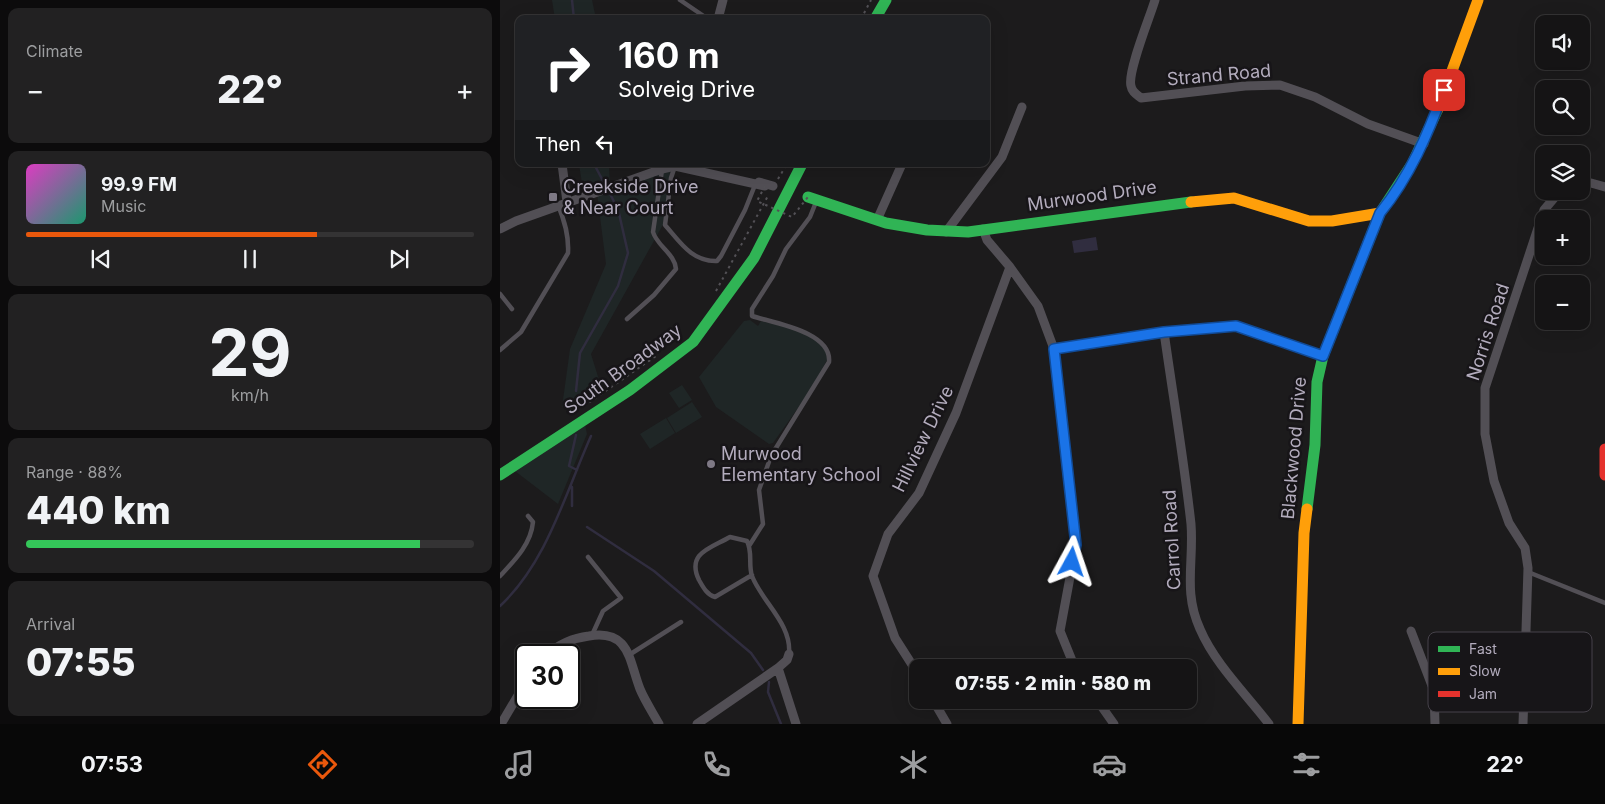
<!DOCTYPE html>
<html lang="en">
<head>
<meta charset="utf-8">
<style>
	body { margin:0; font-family:Inter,sans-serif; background:#222122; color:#f1f3f6; height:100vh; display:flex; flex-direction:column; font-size:19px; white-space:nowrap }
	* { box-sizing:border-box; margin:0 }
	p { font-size:16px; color:#9d9ea0 }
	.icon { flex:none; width:28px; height:28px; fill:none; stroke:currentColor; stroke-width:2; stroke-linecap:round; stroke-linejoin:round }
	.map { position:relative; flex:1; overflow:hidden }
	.side { display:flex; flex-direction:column; gap:8px; padding:8px; background:#0c0b0c; width:500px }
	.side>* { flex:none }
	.guide { position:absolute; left:15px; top:15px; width:475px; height:152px; border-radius:10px; box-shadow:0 5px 20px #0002,0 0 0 1px #343334; background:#202124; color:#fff; overflow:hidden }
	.controls { position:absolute; left:1035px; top:15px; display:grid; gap:10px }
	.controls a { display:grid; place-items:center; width:55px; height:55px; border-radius:10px; background:#151415; box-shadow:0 5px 20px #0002,0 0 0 1px #343334; font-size:25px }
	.speed { position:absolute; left:15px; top:644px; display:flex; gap:10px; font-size:25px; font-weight:700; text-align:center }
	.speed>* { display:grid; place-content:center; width:65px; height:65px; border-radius:50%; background:#151415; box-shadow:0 5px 20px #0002,0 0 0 1px #343334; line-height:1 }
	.speed .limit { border:2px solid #111; border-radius:8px; background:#fff; color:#111 }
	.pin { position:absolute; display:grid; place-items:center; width:42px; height:42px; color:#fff; margin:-21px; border-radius:10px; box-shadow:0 2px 8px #0006 }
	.me { position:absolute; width:55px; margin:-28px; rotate:5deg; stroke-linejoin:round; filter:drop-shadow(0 0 4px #0008) }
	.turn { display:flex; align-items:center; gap:18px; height:105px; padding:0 20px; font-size:22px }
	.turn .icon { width:65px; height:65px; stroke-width:2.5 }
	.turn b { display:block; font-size:35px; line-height:42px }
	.then { display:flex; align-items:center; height:48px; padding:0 20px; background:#0003; gap:10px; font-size:19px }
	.big { font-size:38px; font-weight:800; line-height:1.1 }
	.side .card { flex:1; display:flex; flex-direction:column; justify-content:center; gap:8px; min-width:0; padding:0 18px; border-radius:10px; background:#222122 }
	.side .dial { align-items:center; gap:0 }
	.dial b { font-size:65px; line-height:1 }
	.song { display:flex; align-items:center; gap:15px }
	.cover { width:60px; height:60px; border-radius:8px; background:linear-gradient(135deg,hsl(310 70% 55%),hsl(160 70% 35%)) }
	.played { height:5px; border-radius:2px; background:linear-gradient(90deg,#ea580c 65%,#343334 65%) }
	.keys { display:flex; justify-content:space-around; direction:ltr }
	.heat { display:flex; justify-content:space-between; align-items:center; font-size:28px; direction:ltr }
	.charge { height:8px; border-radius:4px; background:linear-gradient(90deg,#34c759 88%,#343334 0) }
	.trip { position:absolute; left:409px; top:659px; width:288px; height:50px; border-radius:10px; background:#151415; box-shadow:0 5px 20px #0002,0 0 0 1px #343334; font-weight:800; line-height:50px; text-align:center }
	.tabs { display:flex; height:80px; justify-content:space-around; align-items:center; background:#080808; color:#9d9ea0 }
	.tabs .icon { width:35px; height:35px }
	.tabs .on { color:#ea580c }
	.tabs b { font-size:22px; color:#f1f3f6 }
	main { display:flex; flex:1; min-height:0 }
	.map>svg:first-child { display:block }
	.green { fill:#1f2626 }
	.water { fill:#302d3f }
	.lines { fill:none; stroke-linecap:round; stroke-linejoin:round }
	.stream { stroke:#302d3f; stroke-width:2.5 }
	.path { stroke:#535156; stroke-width:2; stroke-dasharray:2.5 4; stroke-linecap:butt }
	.lane { stroke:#524f55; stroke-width:4.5 }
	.street { stroke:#524f55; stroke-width:9 }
	.fast { stroke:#30b455; stroke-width:11 }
	.slow { stroke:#ff9f0a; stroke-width:11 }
	.jam { stroke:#e5322d; stroke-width:11 }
	.path-bridge { stroke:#535156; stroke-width:2; stroke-dasharray:2.5 4; stroke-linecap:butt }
	.route-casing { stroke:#114b97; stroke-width:12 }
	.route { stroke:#1a73e8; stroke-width:9 }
	.poi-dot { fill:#7e7985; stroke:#171518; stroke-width:2 }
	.labels { text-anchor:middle; stroke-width:5; stroke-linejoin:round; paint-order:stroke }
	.street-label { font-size:18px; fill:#b3acbd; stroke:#171518 }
	.poi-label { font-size:18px; fill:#b3acbd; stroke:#171518; text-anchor:start }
	.key { fill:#171518; stroke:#46424a; stroke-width:1 }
	.key-label { font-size:14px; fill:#b3acbd }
</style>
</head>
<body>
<main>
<section class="side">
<div class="card"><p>Climate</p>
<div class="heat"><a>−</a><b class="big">22°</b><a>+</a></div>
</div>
<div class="card">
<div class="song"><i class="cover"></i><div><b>99.9 FM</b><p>Music</p></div></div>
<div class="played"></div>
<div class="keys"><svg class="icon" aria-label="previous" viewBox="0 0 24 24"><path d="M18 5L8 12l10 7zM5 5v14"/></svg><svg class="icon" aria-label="pause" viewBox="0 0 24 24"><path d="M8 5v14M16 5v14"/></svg><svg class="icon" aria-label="next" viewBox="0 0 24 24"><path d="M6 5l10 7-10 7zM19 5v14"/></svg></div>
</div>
<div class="card dial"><b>29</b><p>km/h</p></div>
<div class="card"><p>Range · 88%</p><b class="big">440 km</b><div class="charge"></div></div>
<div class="card"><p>Arrival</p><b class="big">07:55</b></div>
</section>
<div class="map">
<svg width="1105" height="724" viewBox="0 0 1105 724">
	<rect width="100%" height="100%" fill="#1c1b1c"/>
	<path class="green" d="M52 0H92L96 19H55Z
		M79 164H109L110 187 175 166 165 221 91 354 100 383 62 407 70 349 106 264 97 193 84 197Z
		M250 320 258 326 261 321 302 331 322 343 328 358 313 387 273 443 269 444 216 407 199 377 244 321Z
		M182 385 192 400 179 408 169 393Z
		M192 402 202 417 176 433 167 418Z
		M166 418 175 433 150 449 140 434Z
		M84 420 87 434 58 504 11 468Z"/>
	<path class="water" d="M596 237 598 250 574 253 572 241Z"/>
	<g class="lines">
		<path class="stream" d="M72 0 74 19
			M76 391 80 353 118 286 128 253 118 209 94 164
			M76 435 69 466 77 470
			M72 487V506
			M87 527 154 571 251 653 263 670
			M0 606C47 562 65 494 91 436
			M269 682 268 692 281 724"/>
		<path class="path" d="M361 19 371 0
			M278 179 287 164
			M216 291 269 194
			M84 406 156 356"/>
		<path class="lane" d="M180 0 208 19
			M175 166 171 178 165 225C180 242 192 262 217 261L221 256 245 210 255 185
			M0 294 12 309
			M127 319 154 295 176 269C175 254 157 246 153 232L162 170
			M0 350 21 332 68 253C69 236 65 222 58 205
			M249 546 263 524 259 490 271 456 329 362C332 332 274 323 252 316V309L273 276 286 249 310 217 316 202
			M88 557 121 598 103 611 92 635
			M1028 572 1105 603
			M252 575 215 597C207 595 203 587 199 580 186 553 211 548 230 537L247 541C253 553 248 564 252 576 262 602 292 624 289 654
			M0 576C15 560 31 544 33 522L28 516
			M129 655 181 622"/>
		<path class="street" d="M655 0C650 17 627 72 631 86 632 92 636 94 641 98L745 86 780 85 815 97 868 124 924 144
			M218 19 223 0
			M62 164 67 202
			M175 166 265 186
			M259 182 273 186
			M1081 184 1091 183 1105 187
			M377 220 402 164
			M0 229 16 221 162 169 175 166 177 164
			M483 229 487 240 510 267 538 306 554 349 576 545 560 631 575 668
			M446 232 502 157 522 107
			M664 332C673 396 684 460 691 524 694 562 683 592 700 629 715 664 746 694 769 724
			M554 349 664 332 736 326 823 356
			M911 631 934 691 935 724
			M47 655C59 644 73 638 89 636 130 629 129 661 140 689 145 701 153 713 159 724
			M278 668 296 724
			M418 674 395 638 373 576 388 534 419 493 456 413 510 267
			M433 700 447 724
			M597 700 614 724
			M1 724 26 682
			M197 724 278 668 287 660 289 654
			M1023 724 1028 568 1025 548 1009 523 994 481 985 434V388L1044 210 1060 191"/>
		<path class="fast" d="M375 19 386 0
			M308 197 386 223 427 230 468 232 691 202
			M0 475 130 390 193 342 254 258 302 164
			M807 509 815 445 817 382 823 356 880 213 912 164 938 109"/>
		<path class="slow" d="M938 109 978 0
			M691 202 734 198 809 221H832L880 213
			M798 724 804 533 807 509"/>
		<path class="jam" d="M1105 449V475"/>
		<path class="path-bridge" d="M265 186 257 201 292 217 308 197"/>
	</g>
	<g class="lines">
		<g class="route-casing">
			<path id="route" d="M572 562 576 545 554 349 664 332 736 326 823 356 880 213C910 176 928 134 944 90"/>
		</g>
		<use href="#route" class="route"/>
	</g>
	<g class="poi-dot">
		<rect x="48" y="192" width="10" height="10" rx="2.5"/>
		<circle cx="211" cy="464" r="5"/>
	</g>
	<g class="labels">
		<g class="street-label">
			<text transform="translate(719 75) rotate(-5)" y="6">Strand Road</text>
			<text transform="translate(592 196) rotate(-8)" y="6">Murwood Drive</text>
			<text transform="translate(988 332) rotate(-72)" y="6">Norris Road</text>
			<text transform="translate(123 369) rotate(-36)" y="6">South Broadway</text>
			<text transform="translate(423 439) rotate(-64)" y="6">Hillview Drive</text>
			<text transform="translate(794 448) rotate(-85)" y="6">Blackwood Drive</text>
			<text transform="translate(672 540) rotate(-93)" y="6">Carrol Road</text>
		</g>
		<g class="poi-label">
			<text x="63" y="193">Creekside Drive<tspan x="63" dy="21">&amp; Near Court</tspan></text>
			<text x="221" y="460">Murwood<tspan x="221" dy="21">Elementary School</tspan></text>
		</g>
	</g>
	<rect x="928" y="632" width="164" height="80" rx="8" class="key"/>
	<rect x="938" y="646" width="22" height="6" fill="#30b455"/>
	<rect x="938" y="668" width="22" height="7" fill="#ff9f0a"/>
	<rect x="938" y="691" width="22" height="6" fill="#e5322d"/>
	<g class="key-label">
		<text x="969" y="654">Fast</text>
		<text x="969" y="676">Slow</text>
		<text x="969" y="699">Jam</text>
	</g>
</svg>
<div class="controls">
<a><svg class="icon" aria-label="sound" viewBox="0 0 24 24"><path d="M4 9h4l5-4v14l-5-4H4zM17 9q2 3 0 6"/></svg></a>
<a><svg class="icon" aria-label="search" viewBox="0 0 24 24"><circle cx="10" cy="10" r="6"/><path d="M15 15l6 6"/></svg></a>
<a><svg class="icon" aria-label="layers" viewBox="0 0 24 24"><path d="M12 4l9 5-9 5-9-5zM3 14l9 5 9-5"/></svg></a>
<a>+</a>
<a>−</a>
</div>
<div class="speed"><div class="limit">30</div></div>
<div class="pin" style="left:944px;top:90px;background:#d93025"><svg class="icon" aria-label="arrive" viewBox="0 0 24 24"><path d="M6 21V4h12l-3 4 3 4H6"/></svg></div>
<svg class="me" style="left:572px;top:562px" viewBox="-20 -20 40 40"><path d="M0-17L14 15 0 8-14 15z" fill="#1a73e8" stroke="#fff" stroke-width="4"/></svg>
<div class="trip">07:55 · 2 min · 580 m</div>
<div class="guide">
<div class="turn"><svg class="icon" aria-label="right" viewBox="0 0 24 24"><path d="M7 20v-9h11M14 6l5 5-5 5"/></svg><div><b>160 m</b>Solveig Drive</div></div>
<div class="then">Then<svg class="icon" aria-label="left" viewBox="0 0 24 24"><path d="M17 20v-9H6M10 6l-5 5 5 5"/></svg></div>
</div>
</div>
</main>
<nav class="tabs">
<b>07:53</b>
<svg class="icon on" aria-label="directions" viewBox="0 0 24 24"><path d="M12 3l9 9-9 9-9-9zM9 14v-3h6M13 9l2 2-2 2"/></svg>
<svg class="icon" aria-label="music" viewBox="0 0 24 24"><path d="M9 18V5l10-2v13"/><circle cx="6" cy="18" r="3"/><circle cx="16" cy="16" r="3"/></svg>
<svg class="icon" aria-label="phone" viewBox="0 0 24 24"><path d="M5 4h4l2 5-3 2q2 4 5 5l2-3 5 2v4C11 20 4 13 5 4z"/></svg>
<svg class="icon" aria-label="climate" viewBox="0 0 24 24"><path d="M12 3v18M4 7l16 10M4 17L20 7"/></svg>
<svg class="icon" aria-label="car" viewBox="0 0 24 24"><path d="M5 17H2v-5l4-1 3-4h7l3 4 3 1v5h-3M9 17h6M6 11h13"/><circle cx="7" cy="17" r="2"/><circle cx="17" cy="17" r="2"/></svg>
<svg class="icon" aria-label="filters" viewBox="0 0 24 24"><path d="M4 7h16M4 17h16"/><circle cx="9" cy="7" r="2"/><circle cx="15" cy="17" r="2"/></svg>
<b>22°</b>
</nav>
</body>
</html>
